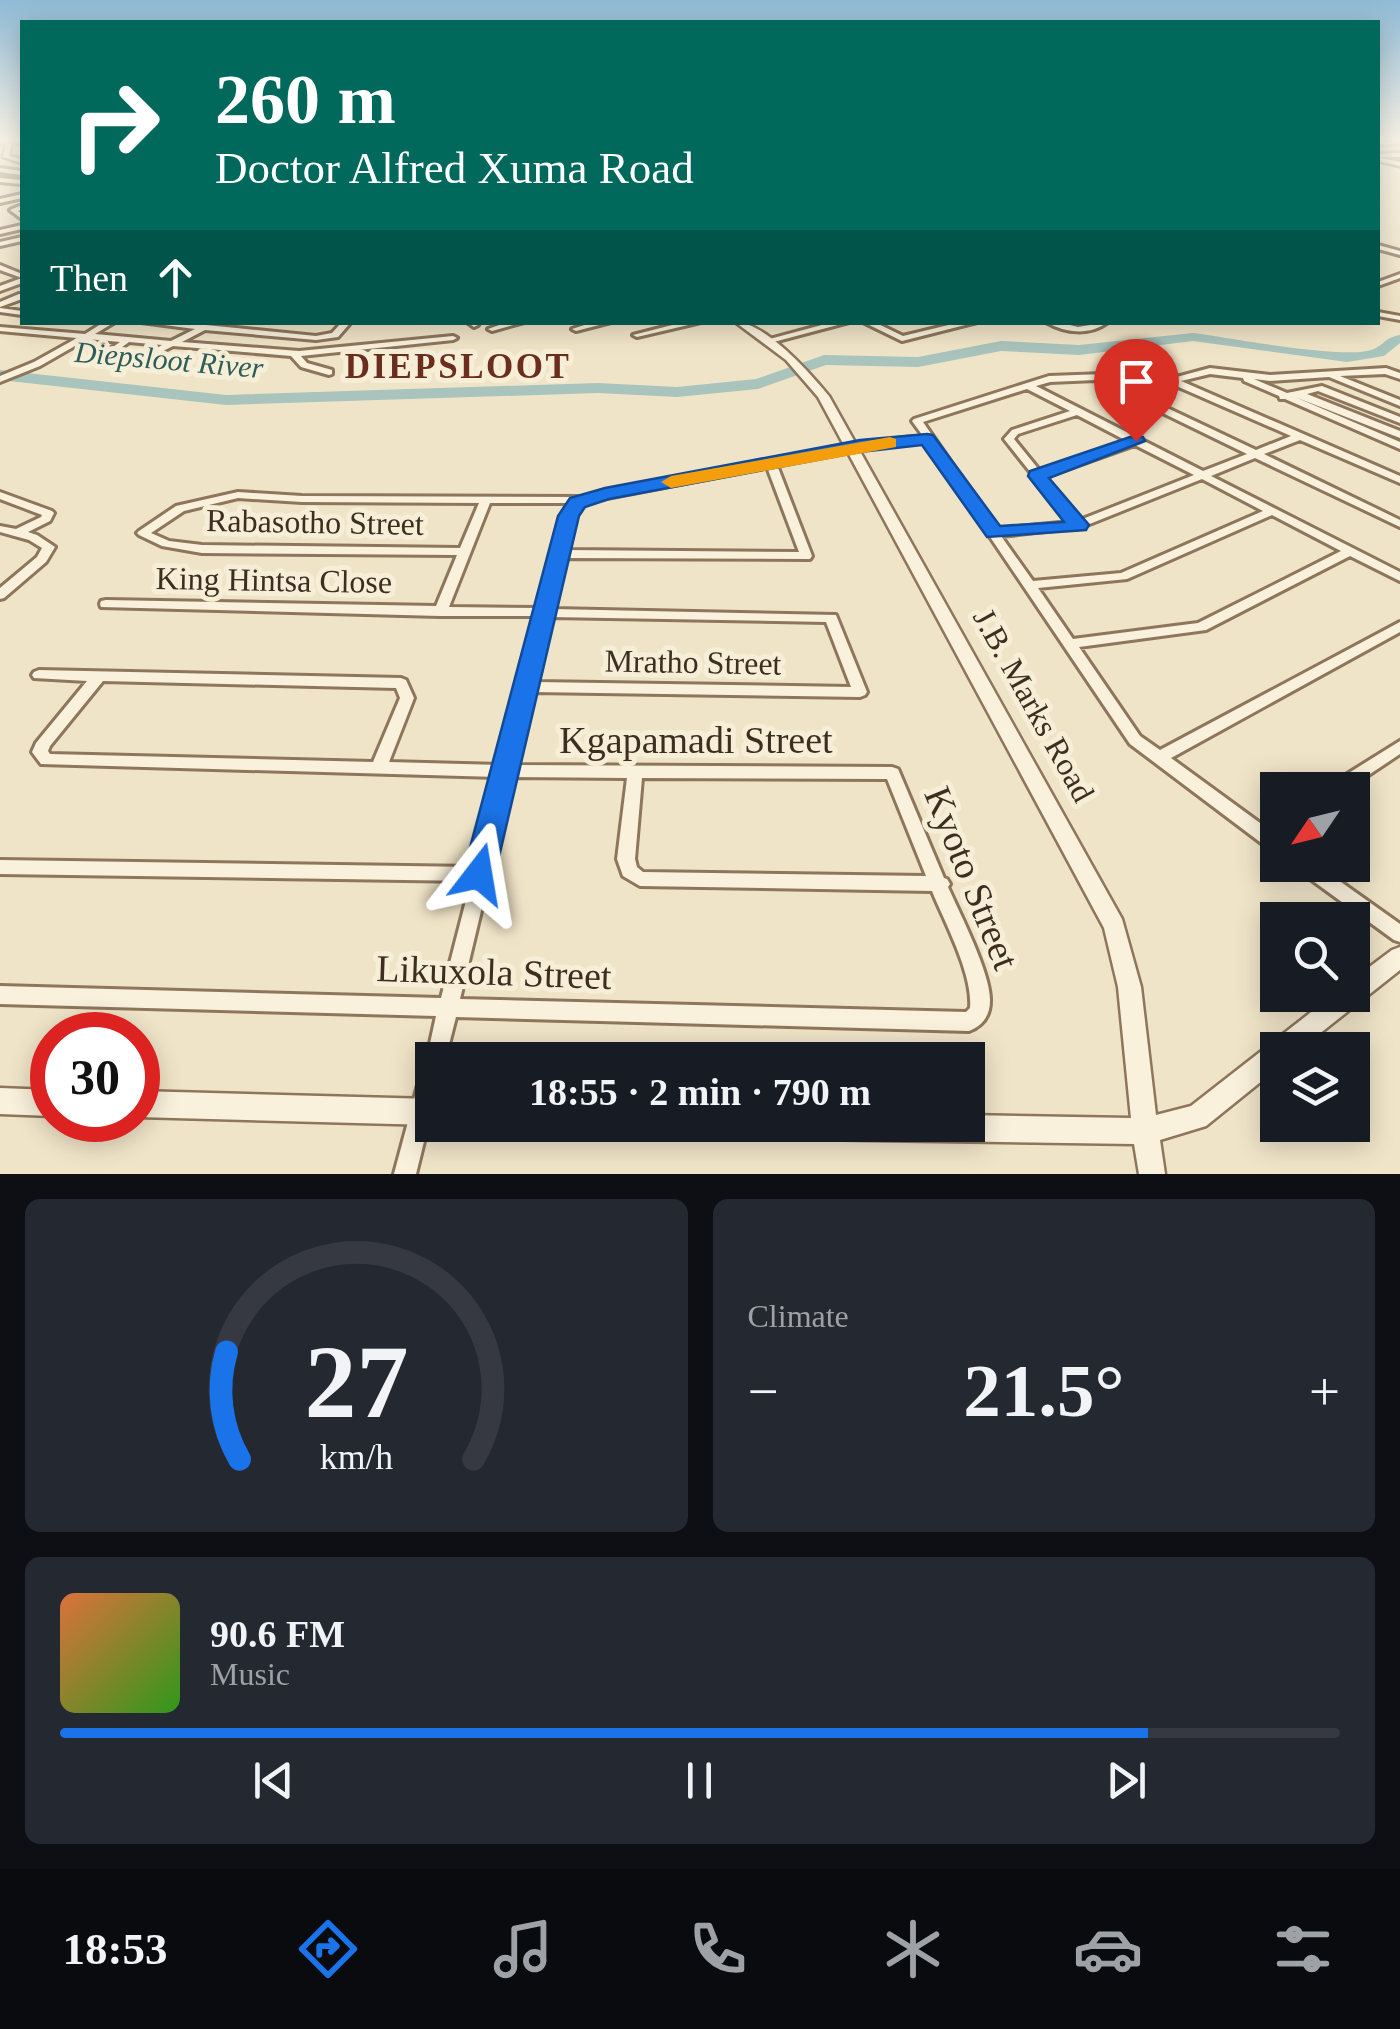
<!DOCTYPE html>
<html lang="en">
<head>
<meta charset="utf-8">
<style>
	body { margin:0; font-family:"Times New Roman",serif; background:#242831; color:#f1f3f6; height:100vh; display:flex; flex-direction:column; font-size:38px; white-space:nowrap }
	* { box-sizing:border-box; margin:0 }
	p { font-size:32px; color:#9ea1a6 }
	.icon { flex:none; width:55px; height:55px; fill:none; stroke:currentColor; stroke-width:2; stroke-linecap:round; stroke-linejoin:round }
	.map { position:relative; height:1174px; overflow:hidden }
	.side { display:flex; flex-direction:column; gap:25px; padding:25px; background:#0d0f14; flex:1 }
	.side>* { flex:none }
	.guide { position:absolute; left:20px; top:20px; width:1360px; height:305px; border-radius:0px; box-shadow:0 5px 25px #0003; background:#00695c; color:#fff; overflow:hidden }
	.needle { width:65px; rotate:235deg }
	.tools { position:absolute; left:1260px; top:772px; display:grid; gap:20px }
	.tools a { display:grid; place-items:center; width:110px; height:110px; border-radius:0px; background:#171b24; box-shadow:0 5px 25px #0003; font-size:50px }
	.speed { position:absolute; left:30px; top:1012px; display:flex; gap:20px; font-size:50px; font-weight:700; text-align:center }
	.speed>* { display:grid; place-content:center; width:130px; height:130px; border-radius:50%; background:#171b24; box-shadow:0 5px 25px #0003; line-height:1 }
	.speed .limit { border:15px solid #d22; background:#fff; color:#111 }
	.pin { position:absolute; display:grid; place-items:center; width:85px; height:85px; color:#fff; margin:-102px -42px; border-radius:50% 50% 50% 0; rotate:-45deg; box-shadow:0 0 10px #0007 }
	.pin .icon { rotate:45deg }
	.me { position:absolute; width:110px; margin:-55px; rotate:14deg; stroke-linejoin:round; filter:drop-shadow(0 0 8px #0008) }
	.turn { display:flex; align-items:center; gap:35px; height:210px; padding:0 30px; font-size:45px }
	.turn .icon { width:130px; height:130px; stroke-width:2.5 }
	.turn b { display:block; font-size:70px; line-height:85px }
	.then { display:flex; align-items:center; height:95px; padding:0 30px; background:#0003; gap:20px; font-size:38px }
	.big { font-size:75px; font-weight:700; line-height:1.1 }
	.side .widget { flex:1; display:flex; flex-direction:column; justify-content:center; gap:15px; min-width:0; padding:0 35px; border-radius:15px; background:#242831 }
	.side .dial { align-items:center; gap:0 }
	.dial svg { height:260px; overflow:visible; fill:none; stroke:#363941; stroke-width:7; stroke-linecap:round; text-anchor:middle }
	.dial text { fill:#f1f3f6; stroke:none }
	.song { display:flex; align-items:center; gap:30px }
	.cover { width:120px; height:120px; border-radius:15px; background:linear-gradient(135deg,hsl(20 70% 55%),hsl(110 70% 35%)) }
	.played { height:10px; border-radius:5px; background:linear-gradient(90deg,#1a73e8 85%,#363941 85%) }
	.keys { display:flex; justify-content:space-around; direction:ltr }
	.heat { display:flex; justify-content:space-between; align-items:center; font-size:55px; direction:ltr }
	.side .tiles { flex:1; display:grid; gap:25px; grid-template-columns:1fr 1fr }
	.widget:last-child { grid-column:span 2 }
	.trip { position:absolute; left:415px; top:1042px; width:570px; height:100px; border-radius:0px; background:#171b24; box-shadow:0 5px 25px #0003; font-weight:700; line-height:100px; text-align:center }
	.dock { display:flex; height:160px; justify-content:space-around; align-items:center; background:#090b0e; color:#9ea1a6 }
	.dock .icon { width:70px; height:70px }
	.dock .selected { color:#1a73e8 }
	.dock b { font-size:45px; color:#f1f3f6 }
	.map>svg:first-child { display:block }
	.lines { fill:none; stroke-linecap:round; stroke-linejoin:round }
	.river { fill:#a9c4bc; fill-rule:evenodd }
	.minor-casing { stroke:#8d765c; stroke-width:6 }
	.tertiary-casing { stroke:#8d765c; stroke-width:5 }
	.minor { fill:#faf1dc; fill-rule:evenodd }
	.tertiary { fill:#faf1dc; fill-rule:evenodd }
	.route { fill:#1a73e8; stroke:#114b97; stroke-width:2.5 }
	.slow { fill:#f59e0b }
	.labels { text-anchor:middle; stroke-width:10; stroke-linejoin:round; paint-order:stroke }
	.far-water-label { font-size:30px; font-style:italic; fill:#2f5d5a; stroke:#f7eed8 }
	.street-label { font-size:32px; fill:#3d2e20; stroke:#f7eed8 }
	.far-district-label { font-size:35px; font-weight:bold; letter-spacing:2.5px; fill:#6b2e1e; stroke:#f7eed8 }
	.near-street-label { font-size:38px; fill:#3d2e20; stroke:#f7eed8 }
</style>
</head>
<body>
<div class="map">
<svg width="1400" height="1174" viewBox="0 0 1400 1174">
	<rect width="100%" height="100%" fill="#f0e4c8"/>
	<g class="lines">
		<path class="river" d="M1193 333C1226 337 1349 361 1374 349 1385 344 1384 338 1400 335V343L1384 356 1347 362 1193 341 1079 355 1001 351 918 367 826 365 758 389 677 397 598 393 226 405 0 380V370L226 395 598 383 677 387 756 379 824 355 918 357 1001 341 1079 345Z"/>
		<g class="minor-casing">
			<path id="minor" d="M22 140V142L0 144V142Z
				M1400 141V143L1378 145V142Z
				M1400 153V157H1378V154Z
				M0 168 22 171V175L0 172Z
				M0 178 22 180V184L0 182Z
				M22 194V198L0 203V199Z
				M22 205V209L18 211 22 214V219L10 210Z
				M22 225V229L0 234V230Z
				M22 237V241L0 246V242Z
				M1378 245 1400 251V255L1378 249Z
				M0 265 22 274V278L0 270Z
				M1400 274V278L1378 286V282Z
				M19 279H22V283L0 291V286Z
				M19 294H22V299L0 307V302Z
				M0 308 22 311V315L0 312Z
				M1378 312 1400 316V320L1378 316Z
				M104 322H115L95 334 171 341 195 329 141 322H176L316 336 332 333 342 322H351L338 337 316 340 205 330 182 342 299 351 453 336 457 338 453 340 301 356 307 363 332 370V374L329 375 301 367 291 356 173 346 155 355 158 359 154 362 145 355 162 345 129 342 99 364 95 361 96 359 120 342 87 339 40 366 0 382V376L34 362 77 338 0 331V327L85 334Z
				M467 322H476L478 325 474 327Z
				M508 322H524L492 331 488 329Z
				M594 322H611L576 331 572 329Z
				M684 322H701L637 337 633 335Z
				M833 322H849L766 344 762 341Z
				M863 322H874L903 336 961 322H977L902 341Z
				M1046 322H1058L1078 327 1108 322C1089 336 1066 333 1046 322Z
				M1210 368 1270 375 1386 368 1400 373V379L1385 374 1340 376 1400 400V406L1329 377 1270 381 1254 379 1287 393 1322 386 1400 417V423L1318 391 1307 394 1400 431V438L1295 397 1400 442V449L1285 399H1280L1279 396 1244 381 1243 378 1210 374 1181 381 1400 476V483L1300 440 1264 454 1400 520V527L1255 458 1211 476 1400 572V581L1350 556 1206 630 1079 647 1140 736 1160 750 1400 622V632L1171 758 1278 836V853L1272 851 1130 744 926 442 860 449 777 465 812 556 810 559 565 558 553 609 836 615 867 692 865 695 860 697 533 692 516 765 892 767 898 769 944 878 947 879 950 884 948 887C960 914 991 974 990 1001 990 1016 982 1026 969 1031L456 1017 445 1060H432V1109L416 1174H394L422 1070 426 1062 436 1016 0 1004V986L441 998 471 881 0 874V860L474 867 497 777 41 764 32 752 36 743 87 681 34 678 32 675 34 672 39 670 401 678 406 680 414 698 389 762 500 765 538 616H440L101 607 100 604 101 601 106 600 436 606 457 555 202 553 162 546 139 535 137 533 139 531 176 506 238 492 302 496 582 497 860 443 923 436 912 421 914 419 1049 376 1159 372 1173 378ZM1158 378 1291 436 1256 450 1108 380ZM1096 380 1097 381 1247 454 1203 471 1036 386 1050 382ZM1027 389 1070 411 1012 430 1004 439 1070 522 997 529 923 422ZM1077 415 1127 441 1040 471 1014 439 1018 434ZM1135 445 1194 475 1080 520 1045 477ZM767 467 799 552 567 550 577 508 586 502ZM1202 479 1263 511 1121 573 1033 581 1001 536 1082 527ZM238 498 302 502 479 503 460 548 202 545 169 541 151 533 184 511ZM490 503H570L566 507 540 608 449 607ZM1272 515 1341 551 1198 623 1073 639 1038 588 1127 579ZM551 617 826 622 851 687 536 682ZM103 681 396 688 400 698 373 762 50 754 48 751 50 746ZM513 777 627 778 617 859 623 876 640 886 932 891C945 923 973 974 970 1008L966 1012 460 999ZM642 778 887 779 926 876 643 872 637 867 635 859Z
				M0 492 52 511 54 513 50 521 28 532 37 535 55 547 46 562 4 598 0 599V588L37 557 42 548 29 540 0 532V526L16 529 41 517 42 515 0 499Z
				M1400 741V754L1346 790H1326L1328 786Z
				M1295 865H1317L1400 924V942L1394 940 1298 870Z"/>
		</g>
		<g class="tertiary-casing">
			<path id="tertiary" d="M7 140H13L9 156 22 159V163L3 157Z
				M1378 157 1400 162V166L1378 161Z
				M735 322C765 322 810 373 829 396L1122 919 1141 987 1156 1115 1191 1106 1333 995H1352V980L1392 950 1400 947V970L1299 1050H1278V1068L1206 1126 1160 1140 1165 1174H1139L1134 1144 741 1138 732 1134 728 1125H968V1115L1131 1118 1118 987 1104 928 818 397 786 360Z
				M0 1088 52 1090V1116L0 1114Z
				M138 1091 432 1099V1125L138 1117Z"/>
		</g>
		<use href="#minor" class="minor"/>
		<use href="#tertiary" class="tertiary"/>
	</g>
	<linearGradient id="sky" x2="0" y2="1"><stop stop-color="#8fbad6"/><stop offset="0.46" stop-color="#f8f3e6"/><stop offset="1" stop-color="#f8f3e6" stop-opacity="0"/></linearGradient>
	<rect width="1400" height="304" fill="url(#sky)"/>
	<path class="route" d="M927 434 933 435 1000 526 1064 522 1028 476 1030 471 1130 437H1143L1145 441 1049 478 1089 525 1086 530 987 537 922 445 860 452 609 499 585 507 579 516 495 874 490 883 479 887 468 883 463 874 558 516 570 498 605 488 860 440Z"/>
	<path class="slow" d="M890 437 896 439V447L671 488 661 482 671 476Z"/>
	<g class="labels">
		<g class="far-water-label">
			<text transform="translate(169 360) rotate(5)" y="10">Diepsloot River</text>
		</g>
		<g class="street-label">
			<text transform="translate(315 522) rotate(1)" y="11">Rabasotho Street</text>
			<text transform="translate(274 580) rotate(1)" y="11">King Hintsa Close</text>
			<text transform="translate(693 662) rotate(1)" y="11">Mratho Street</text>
			<text transform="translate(1034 705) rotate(61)" y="11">J.B. Marks Road</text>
		</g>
		<g class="far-district-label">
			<text x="458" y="378">DIEPSLOOT</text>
		</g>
		<g class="near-street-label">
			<text x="696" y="753">Kgapamadi Street</text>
			<text transform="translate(972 878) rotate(68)" y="13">Kyoto Street</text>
			<text transform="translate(494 972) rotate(2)" y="13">Likuxola Street</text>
		</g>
	</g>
</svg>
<div class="tools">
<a><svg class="needle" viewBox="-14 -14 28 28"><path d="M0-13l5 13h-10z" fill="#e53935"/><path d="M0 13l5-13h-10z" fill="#9ea1a6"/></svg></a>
<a><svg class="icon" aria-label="search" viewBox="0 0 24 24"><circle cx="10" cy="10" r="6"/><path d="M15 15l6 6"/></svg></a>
<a><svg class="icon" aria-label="layers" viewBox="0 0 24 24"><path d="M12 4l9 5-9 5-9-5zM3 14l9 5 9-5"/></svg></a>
</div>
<div class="speed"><div class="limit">30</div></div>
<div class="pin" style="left:1136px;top:441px;background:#d93025"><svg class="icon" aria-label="arrive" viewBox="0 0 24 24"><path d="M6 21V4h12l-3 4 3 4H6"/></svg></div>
<svg class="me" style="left:479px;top:874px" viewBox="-20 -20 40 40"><path d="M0-17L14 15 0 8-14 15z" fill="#1a73e8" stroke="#fff" stroke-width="4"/></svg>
<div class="trip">18:55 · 2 min · 790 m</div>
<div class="guide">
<div class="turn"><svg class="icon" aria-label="right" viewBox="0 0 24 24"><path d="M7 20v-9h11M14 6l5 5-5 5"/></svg><div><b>260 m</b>Doctor Alfred Xuma Road</div></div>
<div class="then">Then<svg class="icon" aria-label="ahead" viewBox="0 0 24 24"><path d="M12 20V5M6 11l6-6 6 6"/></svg></div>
</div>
</div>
<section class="side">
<div class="tiles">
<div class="widget dial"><svg viewBox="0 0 100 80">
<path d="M14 69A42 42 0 1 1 86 69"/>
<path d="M14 69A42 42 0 0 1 10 36" stroke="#1a73e8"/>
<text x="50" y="56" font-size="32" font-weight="700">27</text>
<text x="50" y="72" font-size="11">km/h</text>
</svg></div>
<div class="widget"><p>Climate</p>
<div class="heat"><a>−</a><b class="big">21.5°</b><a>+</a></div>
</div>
<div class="widget">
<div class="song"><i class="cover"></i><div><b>90.6 FM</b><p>Music</p></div></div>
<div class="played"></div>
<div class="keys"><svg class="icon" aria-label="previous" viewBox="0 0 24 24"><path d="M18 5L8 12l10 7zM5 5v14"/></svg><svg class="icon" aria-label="pause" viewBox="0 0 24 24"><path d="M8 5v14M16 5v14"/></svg><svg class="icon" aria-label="next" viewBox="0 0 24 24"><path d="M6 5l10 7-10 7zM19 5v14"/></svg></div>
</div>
</div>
</section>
<nav class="dock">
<b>18:53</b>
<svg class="icon selected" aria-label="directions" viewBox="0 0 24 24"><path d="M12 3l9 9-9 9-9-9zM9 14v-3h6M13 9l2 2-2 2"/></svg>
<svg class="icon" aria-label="music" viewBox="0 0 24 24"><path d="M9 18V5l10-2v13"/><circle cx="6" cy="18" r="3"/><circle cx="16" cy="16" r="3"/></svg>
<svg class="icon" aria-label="phone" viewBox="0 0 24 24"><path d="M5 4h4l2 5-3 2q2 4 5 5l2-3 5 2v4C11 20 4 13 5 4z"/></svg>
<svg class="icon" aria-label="climate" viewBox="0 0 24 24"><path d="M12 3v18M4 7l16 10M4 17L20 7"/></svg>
<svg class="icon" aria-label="car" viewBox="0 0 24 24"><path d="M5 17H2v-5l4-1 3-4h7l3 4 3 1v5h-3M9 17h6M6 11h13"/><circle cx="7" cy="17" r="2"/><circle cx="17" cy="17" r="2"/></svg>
<svg class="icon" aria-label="filters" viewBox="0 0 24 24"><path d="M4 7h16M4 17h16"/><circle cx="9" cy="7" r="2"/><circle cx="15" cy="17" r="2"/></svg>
</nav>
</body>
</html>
